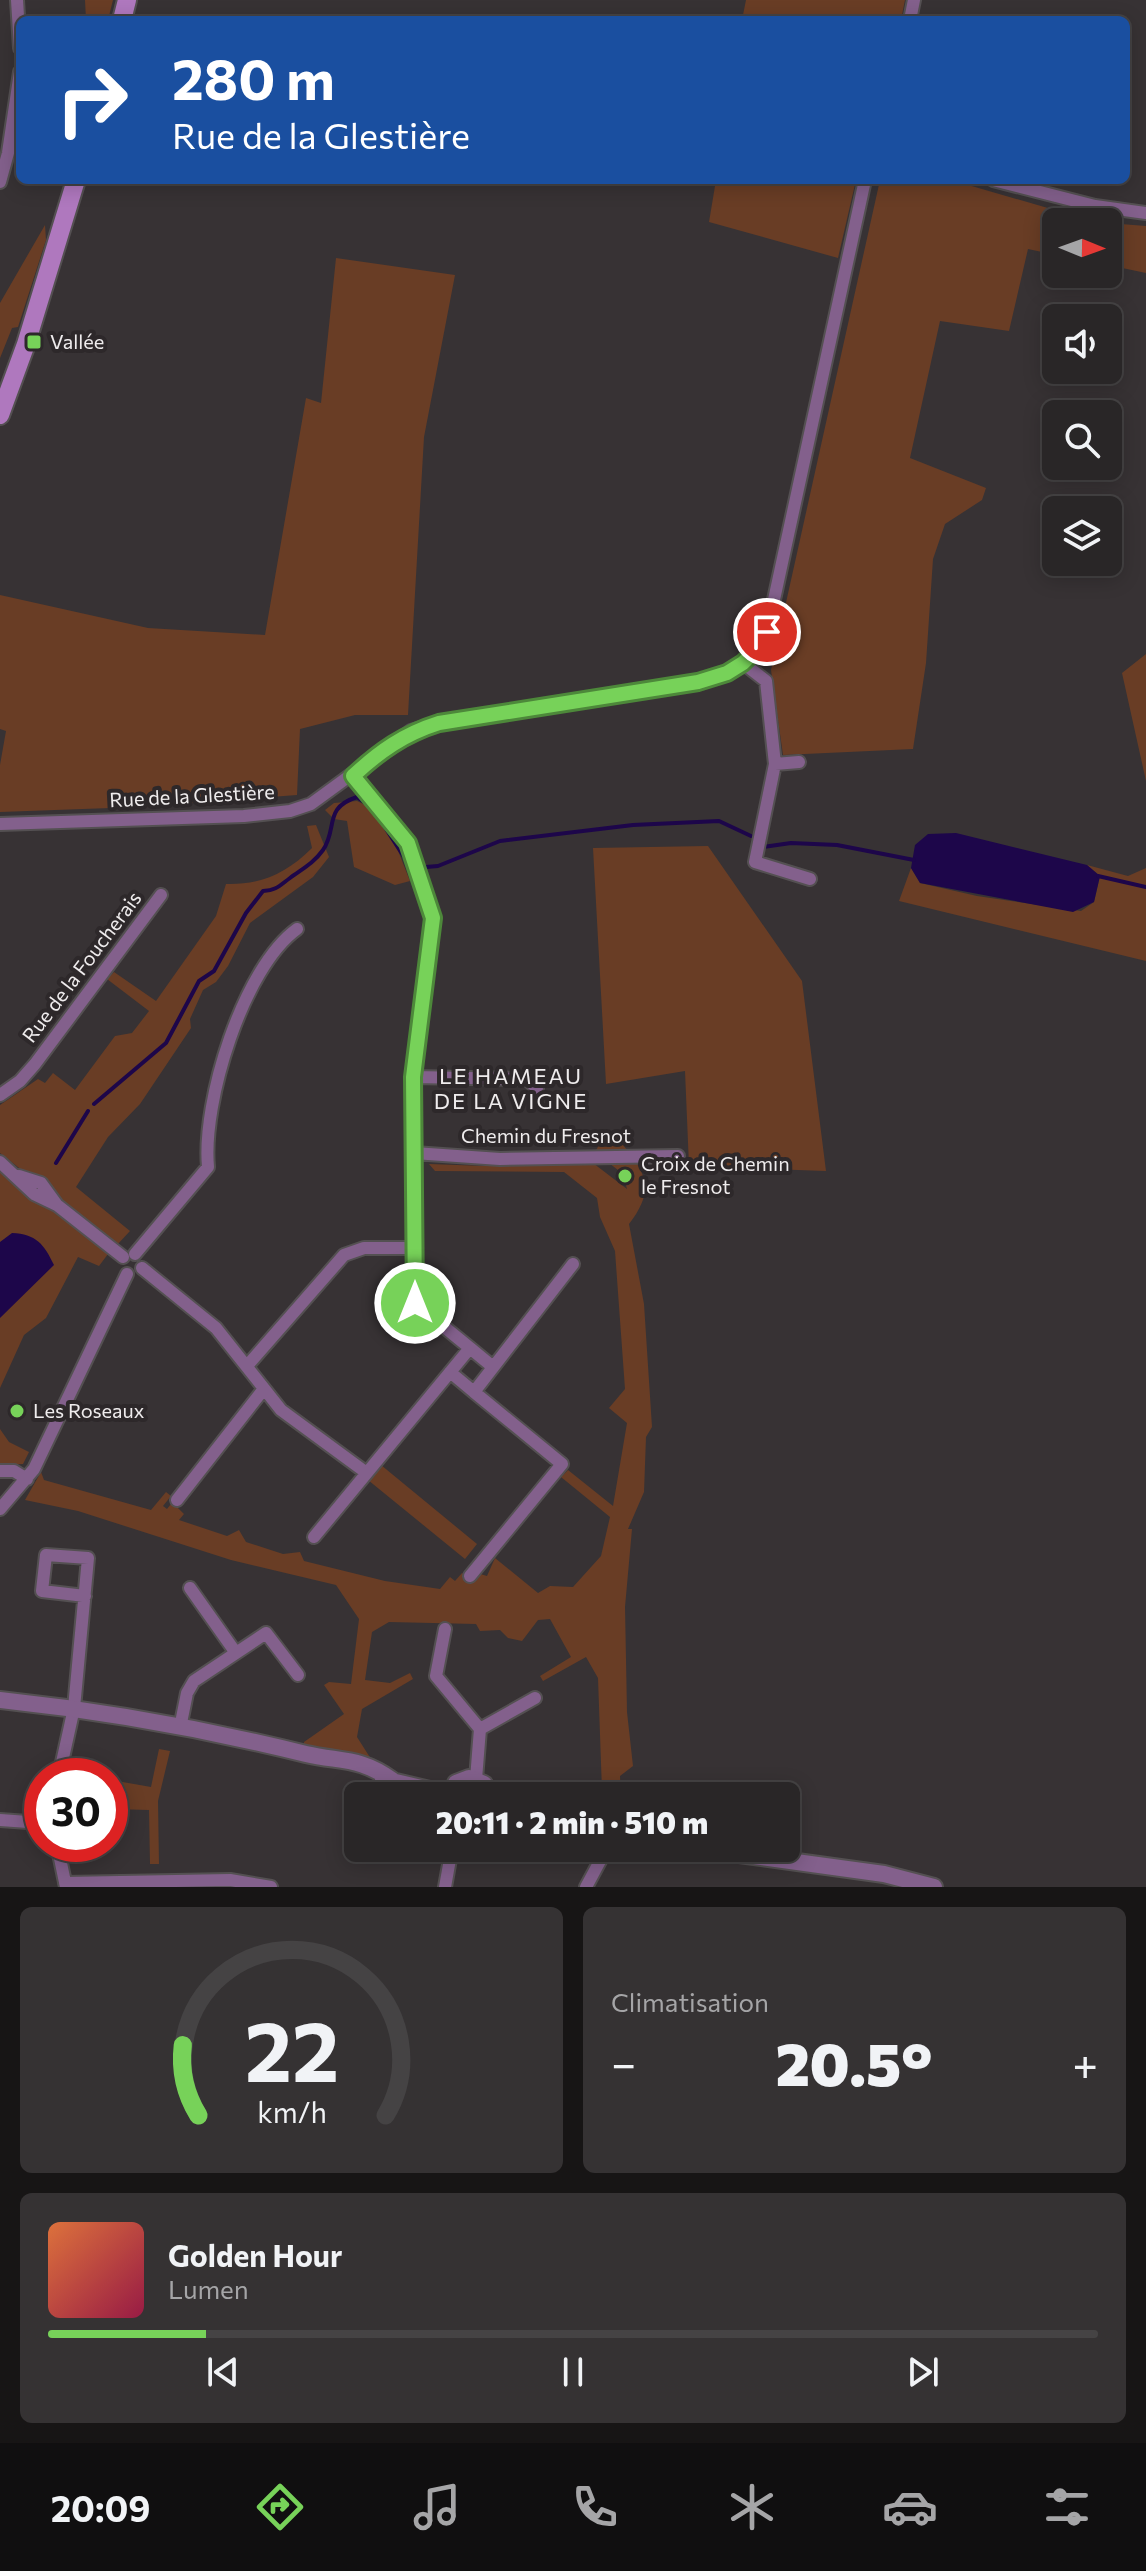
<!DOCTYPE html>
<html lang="fr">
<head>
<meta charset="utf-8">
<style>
	body { margin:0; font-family:Commissioner,sans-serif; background:#353233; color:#f1f3f6; height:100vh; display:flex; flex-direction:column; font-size:30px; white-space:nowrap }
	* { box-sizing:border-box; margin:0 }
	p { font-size:26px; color:#a5a5a7 }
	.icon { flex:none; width:44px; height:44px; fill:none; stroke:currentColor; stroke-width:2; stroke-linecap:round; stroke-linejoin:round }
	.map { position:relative; height:1887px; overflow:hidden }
	.side { display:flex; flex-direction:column; gap:20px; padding:20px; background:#171515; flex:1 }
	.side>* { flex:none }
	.guide { position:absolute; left:16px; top:16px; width:1114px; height:168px; border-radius:12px; box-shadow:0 4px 20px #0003,0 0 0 2px #454344; background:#1a4fa0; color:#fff; overflow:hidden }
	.needle { width:52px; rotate:91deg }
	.controls { position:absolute; left:1042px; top:208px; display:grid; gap:16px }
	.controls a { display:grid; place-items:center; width:80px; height:80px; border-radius:12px; background:#292627; box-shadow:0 4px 20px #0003,0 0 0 2px #454344; font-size:40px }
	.speed { position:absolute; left:24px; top:1758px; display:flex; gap:16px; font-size:40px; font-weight:700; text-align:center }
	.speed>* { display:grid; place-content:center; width:104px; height:104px; border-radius:50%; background:#292627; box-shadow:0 4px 20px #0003,0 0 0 2px #454344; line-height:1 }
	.speed .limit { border:12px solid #d22; background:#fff; color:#111 }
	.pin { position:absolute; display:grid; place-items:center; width:68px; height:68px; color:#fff; margin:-34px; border:4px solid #fff; border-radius:50%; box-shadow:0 2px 8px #0007 }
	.me { position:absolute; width:88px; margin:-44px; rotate:0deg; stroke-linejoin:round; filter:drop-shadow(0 0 6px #0008) }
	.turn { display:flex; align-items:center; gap:28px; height:168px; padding:0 24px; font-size:36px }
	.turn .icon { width:104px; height:104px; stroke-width:2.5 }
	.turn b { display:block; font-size:56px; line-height:68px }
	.big { font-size:60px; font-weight:800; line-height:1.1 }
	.side .widget { flex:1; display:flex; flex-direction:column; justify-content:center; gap:12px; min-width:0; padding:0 28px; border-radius:12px; background:#353233 }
	.side .dial { align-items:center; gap:0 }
	.dial svg { height:208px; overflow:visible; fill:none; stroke:#454344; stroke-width:7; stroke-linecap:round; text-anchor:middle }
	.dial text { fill:#f1f3f6; stroke:none }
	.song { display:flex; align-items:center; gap:24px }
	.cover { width:96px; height:96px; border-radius:12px; background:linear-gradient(135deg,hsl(20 70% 55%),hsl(340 70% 35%)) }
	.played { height:8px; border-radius:4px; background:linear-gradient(90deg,#77d259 15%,#454344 15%) }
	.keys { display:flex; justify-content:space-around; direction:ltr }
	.heat { display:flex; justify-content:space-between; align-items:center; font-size:44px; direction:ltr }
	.side .tiles { flex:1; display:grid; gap:20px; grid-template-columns:1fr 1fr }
	.widget:last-child { grid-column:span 2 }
	.trip { position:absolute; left:344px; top:1782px; width:456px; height:80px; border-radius:12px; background:#292627; box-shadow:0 4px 20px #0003,0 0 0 2px #454344; font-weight:800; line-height:80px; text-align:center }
	.menu { display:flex; height:128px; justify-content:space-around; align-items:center; background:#100f10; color:#a5a5a7 }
	.menu .icon { width:56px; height:56px }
	.menu .on { color:#77d259 }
	.menu b { font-size:36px; color:#f1f3f6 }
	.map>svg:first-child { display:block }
	.green { fill:#693d25 }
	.water { fill:#1d064a }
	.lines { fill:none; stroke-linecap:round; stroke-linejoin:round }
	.stream { stroke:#1d064a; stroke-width:4 }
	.minor-casing { stroke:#545052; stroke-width:16 }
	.tertiary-casing { stroke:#545052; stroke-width:20 }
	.secondary-casing { stroke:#545052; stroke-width:22 }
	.minor { stroke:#83608c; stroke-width:12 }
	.tertiary { stroke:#83608c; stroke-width:16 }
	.secondary { stroke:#af78be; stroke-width:18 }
	.route-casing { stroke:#4d883a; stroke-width:20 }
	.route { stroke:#77d259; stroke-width:14 }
	.poi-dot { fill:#77d259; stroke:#2d282a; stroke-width:3 }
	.labels { text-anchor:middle; stroke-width:8; stroke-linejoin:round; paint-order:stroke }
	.poi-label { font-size:20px; fill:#efeced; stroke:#2d282a; text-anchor:start }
	.street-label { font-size:20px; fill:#efeced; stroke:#2d282a }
	.neighbourhood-label { font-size:22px; letter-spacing:2px; fill:#efeced; stroke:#2d282a }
</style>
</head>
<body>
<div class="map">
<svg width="1146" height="1887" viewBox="0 0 1146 1887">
	<rect width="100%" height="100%" fill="#373234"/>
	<path class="green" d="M85 0H113L108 20H86Z
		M746 0H905L901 20H742Z
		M716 180H856L838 258 709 222Z
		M880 180H951L1096 222H1056V255L1028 249 1009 331 940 321 910 458 986 488 982 500 945 524 933 559 926 663 913 749 783 755 771 670Z
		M1108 223 1146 226V273L1108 265Z
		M45 225 46 240 18 327 12 328 0 358V303Z
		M336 258 455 275 424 437 408 715H355L300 729 297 795 138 807 0 812V765L6 731 0 729V595L148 628 265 635 306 398 321 403Z
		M1146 654V781L1122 673Z
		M357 801C386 812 399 853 410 881L395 885 354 867 347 821 334 819 325 810 334 803Z
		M316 825 329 857 313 877 250 923 228 966 216 982 203 990 190 1019 191 1028 140 1104 108 1137 76 1187 130 1231 117 1245 0 1153V1105L38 1079 45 1083 53 1073 75 1090 115 1036 132 1033 149 1011 107 979 114 972 156 1001 216 916 226 884C260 885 286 874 312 848L307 826Z
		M708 846 802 981 826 1171 689 1166 685 1071 606 1084 593 848Z
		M1087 865 1128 876 1146 868V961L899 901 911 868 920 883 977 896 1081 911 1094 902 1100 876Z
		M616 1137C644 1169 658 1187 629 1224L644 1304 652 1427 646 1437 644 1492 628 1529H632L625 1607 627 1712 633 1766 620 1776 621 1796H593L602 1791 598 1678 586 1657 543 1681 540 1676 571 1657 550 1619 538 1620 522 1641 508 1638 500 1630 480 1631 476 1624 389 1622 372 1632 365 1680 390 1683 410 1673 413 1679 362 1709 357 1737 371 1759 334 1750H304V1742L344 1714 324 1685 329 1682 351 1684 359 1619 336 1585 231 1560 78 1511 25 1500 41 1472 44 1480 151 1510 166 1492 171 1496 163 1506 167 1509 175 1499 179 1501 177 1507 184 1514 179 1520 227 1536 239 1530 246 1542 283 1554 300 1552 304 1561 385 1581 440 1589 450 1577 455 1581 462 1573 469 1579 477 1573 487 1576 495 1558 538 1593 550 1586 573 1587 601 1556 610 1517 561 1477 568 1470 613 1506 627 1423 609 1408 625 1389 615 1251 600 1217 597 1198 564 1172 435 1171 429 1164 485 1166 589 1160 627 1189 623 1174 595 1152 603 1138Z
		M0 1170 108 1254 99 1266 78 1257 46 1318 24 1335 0 1388Z
		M0 1429 9 1442 29 1452 23 1464 0 1465Z
		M381 1465 477 1544 465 1559 368 1480Z
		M159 1749 170 1751 158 1801 159 1864H150L149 1810 113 1809 117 1781 151 1787Z"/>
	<path class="water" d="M956 833 1087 865 1100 876 1094 902 1073 912 920 883 911 868 915 845 928 834Z
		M12 1233C36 1234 44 1244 54 1265L0 1318V1242Z"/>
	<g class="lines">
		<path class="stream" d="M763 847 791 843 837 845 914 860
			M426 867 438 866 500 841 633 825 719 821 751 836
			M1098 876 1146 887
			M94 1104 166 1043 199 981 214 971 246 913 263 891C277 890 279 886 290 878 302 869 313 864 323 850 338 828 323 808 357 797L372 807 406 860
			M56 1163 88 1111"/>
		<g class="minor-casing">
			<path id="minor" d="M17 0 20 48
				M910 20 914 0
				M993 180 1095 206 1146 213
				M0 182 8 153 20 72
				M743 663 766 681 775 764 755 862 810 879
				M775 764 799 762
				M0 824 244 816 290 811 311 804 411 731 439 723 698 682C730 673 752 662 767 632L865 180
				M413 1077 527 1079 537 1088
				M0 1095 20 1081 35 1064 161 895
				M414 1153 500 1159 678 1156
				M0 1162 34 1194 57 1205 123 1257
				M19 1176 41 1183 57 1205
				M135 1254 208 1167C202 1102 243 968 297 929
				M142 1268 216 1328 281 1410 364 1471
				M470 1348 493 1367
				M247 1366 344 1255 364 1248H415
				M450 1372 474 1392
				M0 1471H14L27 1479
				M177 1500 263 1390
				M0 1509 34 1469 127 1274
				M314 1537 470 1348 415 1303 413 1077 433 918 408 843 353 776
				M470 1576 562 1464 474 1392 573 1264
				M190 1588 236 1653
				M445 1629 436 1676 480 1729 476 1779
				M180 1728 187 1693 194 1681 266 1633 298 1675
				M480 1729 535 1698
				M59 1776 74 1708 88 1558 46 1555 42 1591 85 1596
				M0 1820 42 1823
				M57 1844 66 1887
				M65 1883 230 1880 271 1887
				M445 1887 452 1848
				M586 1887 607 1848"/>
		</g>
		<g class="tertiary-casing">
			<path id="tertiary" d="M0 1700C104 1711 205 1729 306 1754 341 1762 360 1757 392 1780
				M383 1779 451 1795
				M451 1796 456 1783 469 1778 484 1784 488 1796
				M695 1848 884 1874 934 1887"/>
		</g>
		<g class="secondary-casing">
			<path id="secondary" d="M122 20 127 0
				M0 415 26 344 76 180"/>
		</g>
		<use href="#minor" class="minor"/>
		<use href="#tertiary" class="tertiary"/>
		<use href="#secondary" class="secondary"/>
	</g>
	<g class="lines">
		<g class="route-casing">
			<path id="route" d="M415 1303 413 1077 433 918 408 843 353 776C380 751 404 734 439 723L698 682 727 673 743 663 759 647 767 632"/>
		</g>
		<use href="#route" class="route"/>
	</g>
	<g class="poi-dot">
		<rect x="26" y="334" width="16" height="16" rx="4"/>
		<circle cx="625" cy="1176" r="8"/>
		<circle cx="17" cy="1411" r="8"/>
	</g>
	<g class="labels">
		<g class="poi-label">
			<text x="50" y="349">Vallée</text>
			<text x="641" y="1171">Croix de Chemin<tspan x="641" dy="23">le Fresnot</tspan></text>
			<text x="33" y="1418">Les Roseaux</text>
		</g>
		<g class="street-label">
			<text transform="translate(192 796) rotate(-3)" y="7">Rue de la Glestière</text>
			<text transform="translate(82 967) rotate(-53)" y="7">Rue de la Foucherais</text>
			<text x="546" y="1143">Chemin du Fresnot</text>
		</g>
		<g class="neighbourhood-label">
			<text x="511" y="1084">LE HAMEAU<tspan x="511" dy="25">DE LA VIGNE</tspan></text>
		</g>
	</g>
</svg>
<div class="controls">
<a><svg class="needle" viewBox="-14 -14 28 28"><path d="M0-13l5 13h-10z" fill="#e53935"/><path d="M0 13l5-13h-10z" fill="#a5a5a7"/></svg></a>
<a><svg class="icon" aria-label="sound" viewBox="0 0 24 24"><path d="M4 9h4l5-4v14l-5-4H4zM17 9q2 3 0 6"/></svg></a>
<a><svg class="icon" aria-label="search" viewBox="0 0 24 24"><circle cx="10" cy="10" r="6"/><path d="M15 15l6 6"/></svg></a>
<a><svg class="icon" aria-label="layers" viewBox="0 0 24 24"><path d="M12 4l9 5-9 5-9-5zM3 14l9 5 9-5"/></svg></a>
</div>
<div class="speed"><div class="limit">30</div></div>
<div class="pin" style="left:767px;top:632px;background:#d93025"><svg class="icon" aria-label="arrive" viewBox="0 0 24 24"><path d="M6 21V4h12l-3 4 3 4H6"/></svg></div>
<svg class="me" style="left:415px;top:1303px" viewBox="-20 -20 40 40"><circle r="17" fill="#77d259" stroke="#fff" stroke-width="3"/><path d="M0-11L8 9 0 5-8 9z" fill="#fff"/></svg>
<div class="trip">20:11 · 2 min · 510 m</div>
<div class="guide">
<div class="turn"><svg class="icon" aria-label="right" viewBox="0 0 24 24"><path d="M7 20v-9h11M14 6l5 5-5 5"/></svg><div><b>280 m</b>Rue de la Glestière</div></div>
</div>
</div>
<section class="side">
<div class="tiles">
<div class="widget dial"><svg viewBox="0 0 100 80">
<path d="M14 69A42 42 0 1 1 86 69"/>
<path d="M14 69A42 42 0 0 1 8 42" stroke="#77d259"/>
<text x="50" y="56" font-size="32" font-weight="700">22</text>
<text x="50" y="72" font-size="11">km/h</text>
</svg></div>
<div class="widget"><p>Climatisation</p>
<div class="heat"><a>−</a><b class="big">20.5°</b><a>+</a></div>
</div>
<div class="widget">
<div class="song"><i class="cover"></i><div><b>Golden Hour</b><p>Lumen</p></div></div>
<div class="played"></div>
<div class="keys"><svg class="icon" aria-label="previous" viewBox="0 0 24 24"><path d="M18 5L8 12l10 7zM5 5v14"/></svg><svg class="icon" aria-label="pause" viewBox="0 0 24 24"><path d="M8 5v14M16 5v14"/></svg><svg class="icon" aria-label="next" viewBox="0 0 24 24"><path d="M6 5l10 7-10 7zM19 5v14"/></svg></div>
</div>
</div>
</section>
<nav class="menu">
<b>20:09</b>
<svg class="icon on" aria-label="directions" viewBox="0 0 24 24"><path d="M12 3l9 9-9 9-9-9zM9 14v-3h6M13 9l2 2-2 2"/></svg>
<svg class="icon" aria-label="music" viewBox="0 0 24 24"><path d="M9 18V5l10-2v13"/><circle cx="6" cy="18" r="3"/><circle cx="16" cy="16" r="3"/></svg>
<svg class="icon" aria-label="phone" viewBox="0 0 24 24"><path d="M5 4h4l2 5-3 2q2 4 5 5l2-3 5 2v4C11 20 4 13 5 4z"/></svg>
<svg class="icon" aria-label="climate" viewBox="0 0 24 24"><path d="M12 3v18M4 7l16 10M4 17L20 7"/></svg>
<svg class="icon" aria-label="car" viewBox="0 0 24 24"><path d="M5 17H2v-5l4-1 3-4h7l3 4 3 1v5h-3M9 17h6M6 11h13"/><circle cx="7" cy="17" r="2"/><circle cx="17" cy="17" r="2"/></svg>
<svg class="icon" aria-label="filters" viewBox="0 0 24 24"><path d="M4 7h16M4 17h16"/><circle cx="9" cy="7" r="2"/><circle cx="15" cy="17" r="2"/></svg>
</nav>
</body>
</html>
